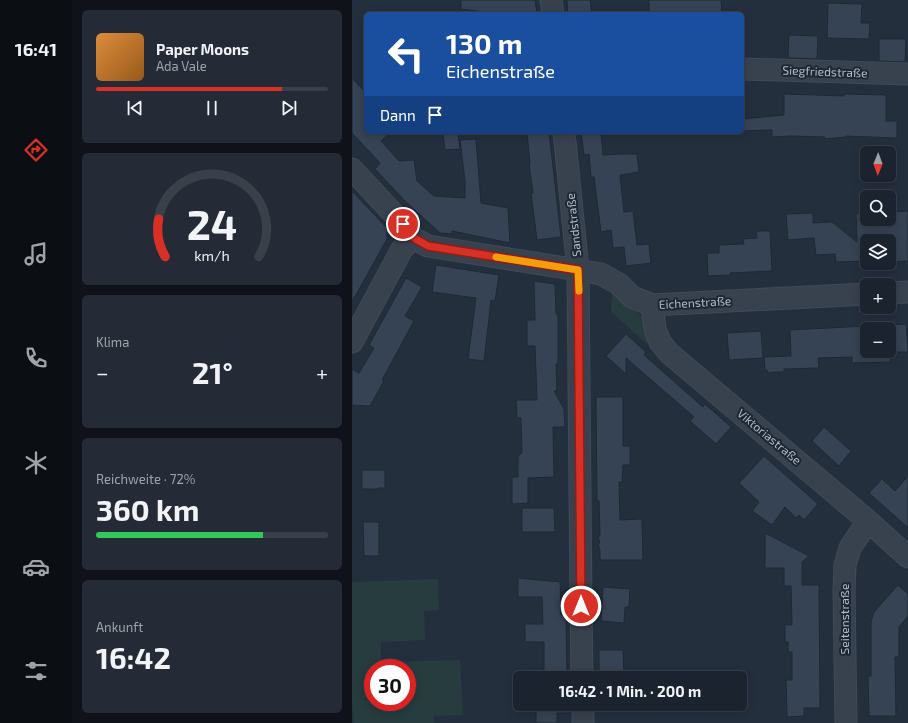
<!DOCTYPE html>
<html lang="de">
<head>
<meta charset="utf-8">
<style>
	body { margin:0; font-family:"Exo 2",sans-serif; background:#242b36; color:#f1f3f6; height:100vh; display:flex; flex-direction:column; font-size:15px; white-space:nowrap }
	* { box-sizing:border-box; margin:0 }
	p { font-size:13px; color:#a0a4aa }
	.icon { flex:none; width:22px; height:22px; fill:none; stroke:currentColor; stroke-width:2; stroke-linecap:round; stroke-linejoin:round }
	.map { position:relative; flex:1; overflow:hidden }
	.details { display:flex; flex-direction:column; gap:10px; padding:10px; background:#0f1319; width:280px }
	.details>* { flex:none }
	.guide { position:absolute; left:12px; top:12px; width:380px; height:122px; border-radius:6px; box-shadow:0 2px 10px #0003,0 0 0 1px #39404a; background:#1a4fa0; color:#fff; overflow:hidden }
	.needle { width:26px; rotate:181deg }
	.fabs { position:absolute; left:508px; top:146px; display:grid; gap:8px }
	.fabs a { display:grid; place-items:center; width:36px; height:36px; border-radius:6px; background:#1b232e; box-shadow:0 2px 10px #0003,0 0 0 1px #39404a; font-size:20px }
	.speed { position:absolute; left:12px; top:659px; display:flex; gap:8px; font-size:20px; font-weight:700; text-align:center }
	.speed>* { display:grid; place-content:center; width:52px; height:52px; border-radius:50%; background:#1b232e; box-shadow:0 2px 10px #0003,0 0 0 1px #39404a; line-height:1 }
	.speed .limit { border:6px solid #d22; background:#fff; color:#111 }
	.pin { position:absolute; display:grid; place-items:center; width:34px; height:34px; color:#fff; margin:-17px; border:2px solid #fff; border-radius:50%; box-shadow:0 1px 4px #0007 }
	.me { position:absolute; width:44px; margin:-22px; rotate:0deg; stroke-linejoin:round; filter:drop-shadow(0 0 3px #0008) }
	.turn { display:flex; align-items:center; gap:14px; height:84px; padding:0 16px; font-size:18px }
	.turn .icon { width:52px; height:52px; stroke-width:2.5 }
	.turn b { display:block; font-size:28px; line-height:34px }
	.then { display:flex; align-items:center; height:38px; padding:0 16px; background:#0003; gap:8px; font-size:15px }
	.big { font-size:30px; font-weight:700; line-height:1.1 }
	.details .widget { flex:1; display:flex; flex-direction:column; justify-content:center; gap:6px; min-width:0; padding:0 14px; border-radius:6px; background:#242b36 }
	.details .dial { align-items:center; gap:0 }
	.dial svg { height:104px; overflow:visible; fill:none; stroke:#39404a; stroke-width:7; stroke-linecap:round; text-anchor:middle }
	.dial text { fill:#f1f3f6; stroke:none }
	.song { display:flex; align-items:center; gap:12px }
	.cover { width:48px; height:48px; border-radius:6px; background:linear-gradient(135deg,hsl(30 70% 55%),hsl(30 70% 35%)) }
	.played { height:4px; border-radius:2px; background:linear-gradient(90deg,#d93025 80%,#39404a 80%) }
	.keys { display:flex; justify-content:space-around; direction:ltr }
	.heat { display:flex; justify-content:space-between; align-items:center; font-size:22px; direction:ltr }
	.charge { height:6px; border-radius:3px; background:linear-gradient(90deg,#34c759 72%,#39404a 0) }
	.trip { position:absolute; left:161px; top:671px; width:234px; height:40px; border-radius:6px; background:#1b232e; box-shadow:0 2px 10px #0003,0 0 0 1px #39404a; font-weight:700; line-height:40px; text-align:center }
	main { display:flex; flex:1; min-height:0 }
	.menu { display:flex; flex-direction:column; width:72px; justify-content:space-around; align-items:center; background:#0b0e12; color:#a0a4aa }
	.menu .icon { width:28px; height:28px }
	.menu .on { color:#d93025 }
	.menu b { font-size:18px; color:#f1f3f6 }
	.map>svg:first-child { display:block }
	.green { fill:#263c3f; fill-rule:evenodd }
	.building { fill:#364354; stroke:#1f2835; fill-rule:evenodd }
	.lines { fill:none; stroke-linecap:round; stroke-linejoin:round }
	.street-casing { stroke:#414a57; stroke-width:23 }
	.street { stroke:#38414e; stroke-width:21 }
	.route-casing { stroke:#8d1f18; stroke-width:10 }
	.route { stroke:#d93025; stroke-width:7 }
	.slow { stroke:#f59e0b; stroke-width:7 }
	.labels { text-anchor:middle; stroke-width:4; stroke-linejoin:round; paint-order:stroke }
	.street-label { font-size:12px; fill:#b4bcc9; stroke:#1d2633 }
</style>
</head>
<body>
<main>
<nav class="menu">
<b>16:41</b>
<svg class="icon on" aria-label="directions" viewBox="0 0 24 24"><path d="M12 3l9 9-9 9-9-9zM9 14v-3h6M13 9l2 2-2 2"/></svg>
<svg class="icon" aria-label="music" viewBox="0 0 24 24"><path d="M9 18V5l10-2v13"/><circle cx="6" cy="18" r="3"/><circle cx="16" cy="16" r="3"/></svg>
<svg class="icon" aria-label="phone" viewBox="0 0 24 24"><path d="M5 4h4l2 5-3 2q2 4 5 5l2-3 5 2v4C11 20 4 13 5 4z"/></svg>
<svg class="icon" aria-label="climate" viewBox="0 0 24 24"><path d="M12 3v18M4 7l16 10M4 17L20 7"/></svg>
<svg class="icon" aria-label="car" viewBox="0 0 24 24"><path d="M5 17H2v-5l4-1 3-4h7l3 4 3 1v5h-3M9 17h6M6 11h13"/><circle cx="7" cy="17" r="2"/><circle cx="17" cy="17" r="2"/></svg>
<svg class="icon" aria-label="filters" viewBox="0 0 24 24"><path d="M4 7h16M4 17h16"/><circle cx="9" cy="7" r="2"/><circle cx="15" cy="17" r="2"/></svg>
</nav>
<section class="details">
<div class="widget">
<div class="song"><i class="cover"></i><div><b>Paper Moons</b><p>Ada Vale</p></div></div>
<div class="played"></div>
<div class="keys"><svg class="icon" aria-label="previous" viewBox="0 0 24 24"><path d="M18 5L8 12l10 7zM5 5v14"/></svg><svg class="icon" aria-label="pause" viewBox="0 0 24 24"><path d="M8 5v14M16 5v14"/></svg><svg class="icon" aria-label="next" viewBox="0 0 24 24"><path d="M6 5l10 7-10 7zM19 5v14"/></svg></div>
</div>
<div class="widget dial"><svg viewBox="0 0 100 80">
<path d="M14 69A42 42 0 1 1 86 69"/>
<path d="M14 69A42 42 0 0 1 9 40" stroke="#d93025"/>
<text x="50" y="56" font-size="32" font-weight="700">24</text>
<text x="50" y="72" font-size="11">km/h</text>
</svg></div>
<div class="widget"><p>Klima</p>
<div class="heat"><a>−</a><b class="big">21°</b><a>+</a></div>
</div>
<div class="widget"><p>Reichweite · 72%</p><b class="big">360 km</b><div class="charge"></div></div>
<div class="widget"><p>Ankunft</p><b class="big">16:42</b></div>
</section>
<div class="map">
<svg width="556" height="723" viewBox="0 0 556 723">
	<rect width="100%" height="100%" fill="#242f3e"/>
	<path class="green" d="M260 290 289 316 294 327 299 343H294L259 312Z
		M86 579 87 610 72 611 73 640 29 642V662L108 660 111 715 82 716V723H2L0 704V582ZM21 668H55V702H21Z"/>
	<path class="building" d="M109 0H183L185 14H147L109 9Z
		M215 0H238L240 14H216Z
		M297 0H369L370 14H297Z
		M476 3 510 4 509 23H518L517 39 475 38Z
		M437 35 466 36 465 59 436 58Z
		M527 39H554L553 62 527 61Z
		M0 78 14 93V132H39L29 141 47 161 62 160 65 181 82 196 113 198V181L108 140 124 139 129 203 156 208 158 243 100 231V234L88 233 54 202 23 169 28 163 0 133Z
		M432 94 492 96V94L534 95V121H545V138L494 136V137L473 139V137L438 136 420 137V130L390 131V119L432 115Z
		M175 132H197L209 237 185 240 179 193H181L177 164H178Z
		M229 132H249L251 155 269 154H285L287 172 268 175 272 212 281 211 285 245 297 244 299 263 274 266 272 247 261 248 259 230 249 232 242 177H239L237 154 232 155Z
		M106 133 108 149 93 150 91 134Z
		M0 191 35 228V239L0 302Z
		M556 211V261L537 262V241H515V261L484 262 483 254 464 255 462 238 436 240 434 214 461 213V223L480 222 505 242 504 213H515V219H537V212Z
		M404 231H418L420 271 378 273V275L356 276 355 253H367V245L392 244 391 239 405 238Z
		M84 265 147 275 143 301 139 300 132 361 116 359 124 298 80 292Z
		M54 278 70 287 53 316 62 321 30 380 32 381 18 406 0 405V369L7 373 22 348 17 345Z
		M182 281 203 284 204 314H206V364H204L205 391H202L212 409 213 427H201L202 477 176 478V503L160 504V477H166V456L170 453 169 418H165L164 400H185L183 346H175V320H183Z
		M554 324 556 352H538L539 362 500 363V357L466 358 467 368 432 369V372H424L416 373 415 370H413L412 357 439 356 438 330ZM515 329H537V351H515Z
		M409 331 411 358 377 360 375 333Z
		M274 334 294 352 292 355 351 407 353 404 379 427 364 444 338 421 342 417 274 358V374L254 356Z
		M244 397H271V446H278V465H271L270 482H267L268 520 290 519 291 560H248V551L246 543H248L246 536H248L247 501H245Z
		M472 427 499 451 487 466 460 441Z
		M412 456 466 504 452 520 447 515 444 518 433 507 420 525 400 511 407 502 387 483Z
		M10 470H33V488H26V489H10Z
		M556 476V528L517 493 530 479 543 491Z
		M170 508H202L203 532H170Z
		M11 522H27V556H12Z
		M413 533 457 556 450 562V585H467L468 708H452V716L435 717 434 680H440V652H436V642H433V625H440L439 586H432V568H413Z
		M166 578 208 582 209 615H214L215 678H183V672L192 671V642H173V624H191L190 597H166Z
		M546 585 556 594V616L547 627V657H543L544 716H517L516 676H519V622L522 612Z
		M251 587 278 589 277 607H273L272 623 249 621Z
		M247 650H271L272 678H247Z
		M184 704H216V713H205V723H184Z"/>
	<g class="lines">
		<g class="street-casing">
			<path id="street" d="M199 0 201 14
				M390 69 556 74
				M212 132 226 270 229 606 230 678
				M0 169 51 224 61 238 76 246 226 270 249 274 267 284 280 297 300 305 515 294
				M537 293 556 292
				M300 305 303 329 308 342 317 353 516 521 556 557
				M0 342 50 249 61 238
				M231 704V723
				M494 723 492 591 493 565 498 548 516 521"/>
		</g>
		<use href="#street" class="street"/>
	</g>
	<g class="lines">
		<g class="route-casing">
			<path id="route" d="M51 224 62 238 76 246 226 270 229 606"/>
		</g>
		<use href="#route" class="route"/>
		<path class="slow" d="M144 257 226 270 227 291"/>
	</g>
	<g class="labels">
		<g class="street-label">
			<text transform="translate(473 72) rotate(2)" y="4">Siegfriedstraße</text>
			<text transform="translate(222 225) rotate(-96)" y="4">Sandstraße</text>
			<text transform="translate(343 303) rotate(-3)" y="4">Eichenstraße</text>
			<text transform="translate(417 437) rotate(40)" y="4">Viktoriastraße</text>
			<text transform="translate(493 619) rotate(-90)" y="4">Seitenstraße</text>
		</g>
	</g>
</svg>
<div class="fabs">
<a><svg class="needle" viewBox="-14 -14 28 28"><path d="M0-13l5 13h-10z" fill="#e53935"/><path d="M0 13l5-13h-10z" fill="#a0a4aa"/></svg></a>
<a><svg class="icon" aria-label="search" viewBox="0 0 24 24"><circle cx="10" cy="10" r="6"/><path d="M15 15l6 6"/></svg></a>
<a><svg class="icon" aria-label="layers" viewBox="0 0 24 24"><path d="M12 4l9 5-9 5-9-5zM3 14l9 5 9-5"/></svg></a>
<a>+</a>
<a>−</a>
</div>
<div class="speed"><div class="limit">30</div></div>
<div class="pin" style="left:51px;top:224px;background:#d93025"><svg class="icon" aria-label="arrive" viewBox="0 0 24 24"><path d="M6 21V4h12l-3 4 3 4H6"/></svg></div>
<svg class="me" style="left:229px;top:606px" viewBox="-20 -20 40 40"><circle r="17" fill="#d93025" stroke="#fff" stroke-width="3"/><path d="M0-11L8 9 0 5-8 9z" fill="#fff"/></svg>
<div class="trip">16:42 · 1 Min. · 200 m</div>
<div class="guide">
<div class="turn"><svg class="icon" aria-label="left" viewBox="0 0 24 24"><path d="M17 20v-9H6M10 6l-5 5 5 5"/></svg><div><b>130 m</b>Eichenstraße</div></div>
<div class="then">Dann<svg class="icon" aria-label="arrive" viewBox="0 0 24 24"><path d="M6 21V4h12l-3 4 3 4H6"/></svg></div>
</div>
</div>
</main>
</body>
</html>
